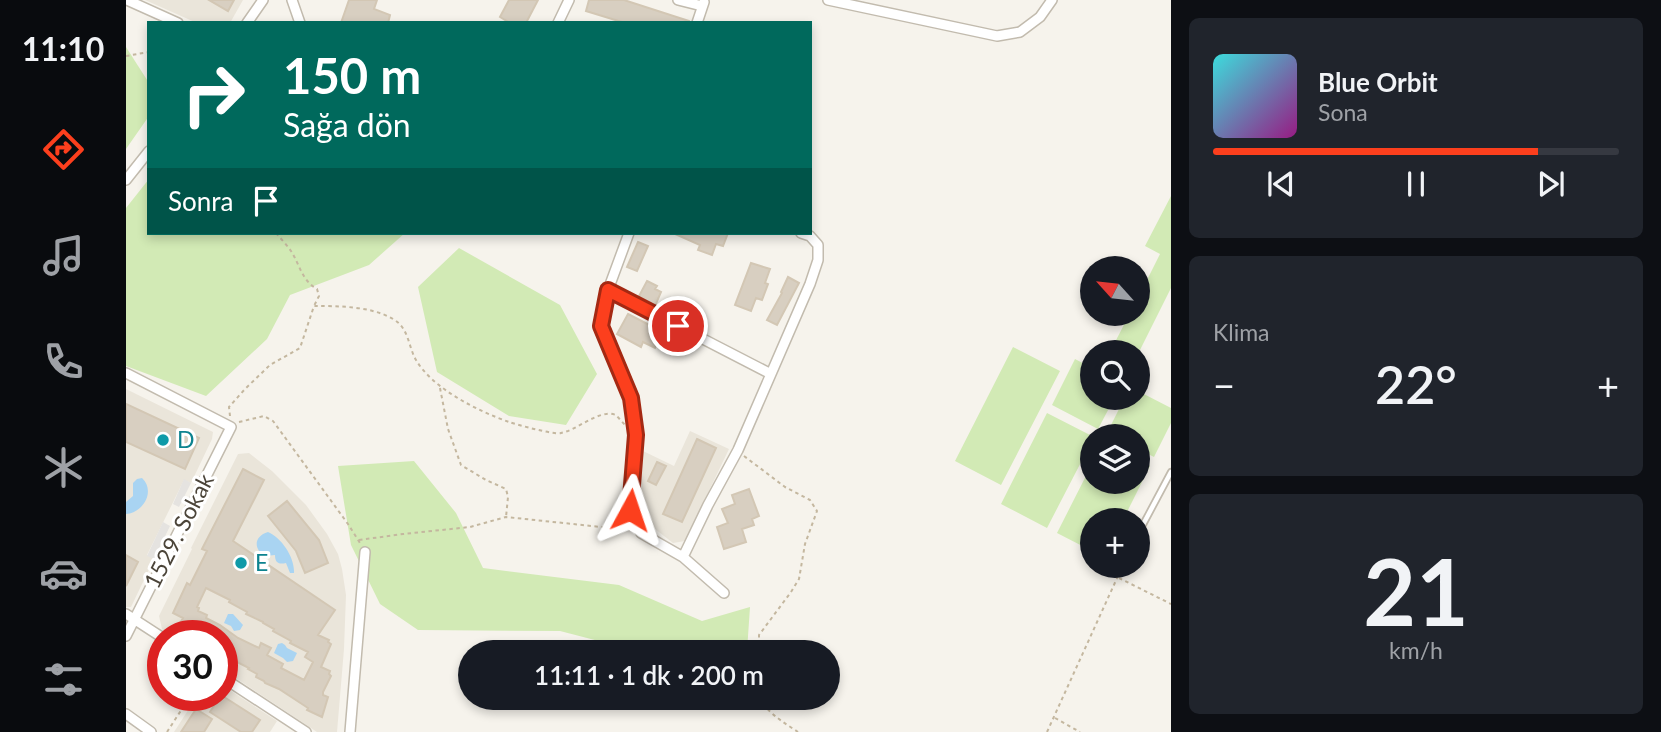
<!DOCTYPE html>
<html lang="tr">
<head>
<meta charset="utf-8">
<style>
	body { margin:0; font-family:Lato,sans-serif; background:#20242c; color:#f1f3f6; height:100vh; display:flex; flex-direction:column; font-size:26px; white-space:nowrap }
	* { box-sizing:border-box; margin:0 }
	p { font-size:23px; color:#9ea1a6 }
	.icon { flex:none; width:38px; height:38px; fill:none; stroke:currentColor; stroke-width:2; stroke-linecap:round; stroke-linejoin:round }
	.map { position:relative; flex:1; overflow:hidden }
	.drawer { display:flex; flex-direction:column; gap:18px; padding:18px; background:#0d0f14; width:490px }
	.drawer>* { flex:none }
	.top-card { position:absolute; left:21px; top:21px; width:665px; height:214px; border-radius:0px; box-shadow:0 4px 10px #0003; background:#00695c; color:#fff; overflow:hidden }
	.needle { width:46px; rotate:297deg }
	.fabs { position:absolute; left:954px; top:256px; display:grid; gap:14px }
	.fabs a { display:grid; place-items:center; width:70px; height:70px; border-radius:50%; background:#171b24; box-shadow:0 4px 10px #0003; font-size:35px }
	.speed { position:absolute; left:21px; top:620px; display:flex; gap:14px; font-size:35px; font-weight:700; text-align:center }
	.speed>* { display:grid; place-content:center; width:91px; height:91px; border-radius:50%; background:#171b24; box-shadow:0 4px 10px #0003; line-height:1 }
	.speed .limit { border:10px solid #d22; background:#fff; color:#111 }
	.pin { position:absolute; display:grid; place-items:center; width:60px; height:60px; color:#fff; margin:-30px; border:4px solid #fff; border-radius:50%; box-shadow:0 2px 7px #0007 }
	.me { position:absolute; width:77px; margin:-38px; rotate:5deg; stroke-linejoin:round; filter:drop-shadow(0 0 5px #0008) }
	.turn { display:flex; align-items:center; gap:24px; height:147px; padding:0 21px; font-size:32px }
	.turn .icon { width:91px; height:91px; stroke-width:2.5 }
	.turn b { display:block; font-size:49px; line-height:60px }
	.then { display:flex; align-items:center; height:66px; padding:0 21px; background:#0003; gap:14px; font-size:26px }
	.big { font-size:52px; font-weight:600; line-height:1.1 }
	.drawer .card { flex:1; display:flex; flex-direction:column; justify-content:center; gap:10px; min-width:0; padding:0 24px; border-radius:10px; background:#20242c }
	.drawer .dial { align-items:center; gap:0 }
	.dial b { font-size:91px; line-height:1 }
	.song { display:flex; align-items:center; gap:21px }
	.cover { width:84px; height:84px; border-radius:10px; background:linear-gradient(135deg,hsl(180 70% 55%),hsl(310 70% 35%)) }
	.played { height:7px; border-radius:4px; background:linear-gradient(90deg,#fc3f1d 80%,#363941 80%) }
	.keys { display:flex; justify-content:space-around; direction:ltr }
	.heat { display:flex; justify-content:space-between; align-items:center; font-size:38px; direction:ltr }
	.trip { position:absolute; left:332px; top:640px; width:382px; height:70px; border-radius:35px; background:#171b24; box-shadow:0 4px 10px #0003; font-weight:600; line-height:70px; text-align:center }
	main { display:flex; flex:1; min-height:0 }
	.tabs { display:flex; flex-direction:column; width:126px; justify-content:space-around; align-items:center; background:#090b0e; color:#9ea1a6 }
	.tabs .icon { width:49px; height:49px }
	.tabs .active { color:#fc3f1d }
	.tabs b { font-size:32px; color:#f1f3f6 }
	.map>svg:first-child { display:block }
	.residential { fill:#eae5da }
	.green { fill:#d2eab5 }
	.parking { fill:#e5e3e0 }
	.water { fill:#a9d4f2 }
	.building { fill:#d8cfc1; stroke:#d3c7b4; stroke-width:2; fill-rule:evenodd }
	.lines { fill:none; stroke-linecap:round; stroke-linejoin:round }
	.service-casing { stroke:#c2bbae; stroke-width:8 }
	.minor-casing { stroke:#c2bbae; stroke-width:12 }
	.path { stroke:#c4b79f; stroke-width:2; stroke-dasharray:3.5 3.5; stroke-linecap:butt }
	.service { stroke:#fff; stroke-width:4.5 }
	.minor { stroke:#fff; stroke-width:9 }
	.route-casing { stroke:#a42913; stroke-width:18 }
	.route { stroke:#fc3f1d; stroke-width:12 }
	.culture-dot { fill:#0f9aa8; stroke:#fff; stroke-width:2.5 }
	.labels { text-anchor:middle; stroke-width:6; stroke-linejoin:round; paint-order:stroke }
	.culture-label { font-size:23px; fill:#0d838f; stroke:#fff; text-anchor:start }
	.street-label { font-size:23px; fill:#4b4439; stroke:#fff }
</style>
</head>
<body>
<main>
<nav class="tabs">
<b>11:10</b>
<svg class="icon active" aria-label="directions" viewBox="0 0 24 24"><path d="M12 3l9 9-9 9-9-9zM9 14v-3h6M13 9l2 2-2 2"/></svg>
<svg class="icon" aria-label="music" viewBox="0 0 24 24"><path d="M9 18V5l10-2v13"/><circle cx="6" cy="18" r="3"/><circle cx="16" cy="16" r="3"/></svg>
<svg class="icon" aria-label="phone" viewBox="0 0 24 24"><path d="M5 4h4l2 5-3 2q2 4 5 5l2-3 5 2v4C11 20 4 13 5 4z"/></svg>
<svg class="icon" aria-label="climate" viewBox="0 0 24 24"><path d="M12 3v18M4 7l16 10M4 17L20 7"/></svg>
<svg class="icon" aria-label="car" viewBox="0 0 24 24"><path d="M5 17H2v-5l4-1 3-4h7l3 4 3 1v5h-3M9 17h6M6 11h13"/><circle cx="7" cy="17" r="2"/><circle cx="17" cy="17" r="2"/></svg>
<svg class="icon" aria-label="filters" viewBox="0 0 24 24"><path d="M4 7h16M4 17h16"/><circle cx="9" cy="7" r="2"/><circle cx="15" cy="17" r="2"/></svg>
</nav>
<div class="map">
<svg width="1045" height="732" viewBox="0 0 1045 732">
	<rect width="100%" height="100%" fill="#f6f3ec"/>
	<path class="residential" d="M19 0H117L104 23H71Z
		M0 389 87 432 86 439 65 483 58 480 21 555 28 559 5 607H0Z
		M564 431 603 449 559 541 547 543 515 518 511 502 517 451 548 466Z
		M123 453 146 471 180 505 201 534 212 554 216 569 220 595 218 649 211 732H191L96 669V635H46L36 629 33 616 66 549 65 548 112 454Z
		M96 685 151 721 144 732H48L72 695H96Z"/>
	<path class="green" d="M0 47 23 83V116L0 149Z
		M23 179V233H279L243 265 164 295 141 339 80 396 0 366V208Z
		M1045 196V288L1012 354V352H994L986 348 1004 313H1012V298L1034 254 1019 246Z
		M333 248 434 305 471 374 440 425 383 416 311 372 292 287Z
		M887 347 934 371 875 485 829 461Z
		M949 359 966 368V397H989L972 429 926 405Z
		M1012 391 1045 408V423L1028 457 1012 449V436H986L981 433 999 397H1012Z
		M921 413 966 436V441L921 528 875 504Z
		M1012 459 1024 466 997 520H966V551L931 533 966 464V481H1012Z
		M288 461 330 513 357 568 493 585 576 621 624 607 621 651 615 653H519L434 631 292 630 254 604 225 545 212 466Z"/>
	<path class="parking" d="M58 479 65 483 53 507 47 504Z
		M37 522 44 526 28 559 21 556Z"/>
	<path class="water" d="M16 478C30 491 17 513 0 514V502L7 496V483L11 479Z
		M142 532C156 538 169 558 168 573H164L160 563C152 565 149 562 149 555L139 556C127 549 128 536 142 532Z
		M102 614H107L117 625 114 630 108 631 105 626 98 623Z
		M156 643 159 645 161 648 171 653 167 661 161 662 157 658 148 653 152 644Z"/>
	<path class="building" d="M83 0H108L102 11Z
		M223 0H251L248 9 264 15 262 23H215Z
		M383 0H412L400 23H384L374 17Z
		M463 0H498L563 21V23H499L460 11Z
		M547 233H602L597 246 590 244 586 255 572 250 574 245Z
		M512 242 522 246 511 271 501 267Z
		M625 263 644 269 639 283 642 284 636 300 630 298 625 311 609 305Z
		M662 277 673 283 651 325 641 320 656 293 655 292Z
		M521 281 531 286 529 289 535 292 529 306 512 298Z
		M502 314 537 332 529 348 517 342 515 347 491 334Z
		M0 404 73 438 59 469 0 442Z
		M571 439 590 448 556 522 537 514Z
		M531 462 540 466 530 485 522 481Z
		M117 469 138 480 107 541 209 610 192 635 203 640 202 642 205 644 195 667 204 671 203 674 205 676 197 692V695L202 697 196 717 181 710 182 708 153 689 139 683 138 681 130 677 131 674 122 669 123 668 105 659 106 658 96 653V635H68L63 633 64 630 53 625 57 618 47 613 61 583 64 585 81 551 76 549ZM80 588 104 600 103 602 121 612 120 614 137 622V623L148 629 147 631 165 641 164 643 182 652 179 657 187 662 178 680 155 668 157 664 141 655 145 648 135 643 133 648 112 638 94 625 80 618 81 615 72 611 73 608 71 607Z
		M623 489 633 516 626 519 628 525 616 529 620 542 598 549 591 527 602 523 596 509 609 504 606 495Z
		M161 501 193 540 202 563 179 573 170 551 142 516Z
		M0 555 12 562 0 586Z
		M95 695 134 720 126 732H115L84 712Z
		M70 709 86 719 78 732H55Z"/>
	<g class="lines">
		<g class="service-casing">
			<path id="service" d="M1012 534 1045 472"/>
		</g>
		<g class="minor-casing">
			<path id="minor" d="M1 0 52 23
				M166 0 174 23
				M552 0 576 6
				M702 0 871 36 894 32 914 17 926 0
				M121 23 137 0
				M432 23 443 0
				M571 23 578 2
				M0 180 23 151
				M503 233 482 290 475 325 505 398 510 435 504 510 515 533 557 557 598 593
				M482 290 645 374
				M0 373 105 427 0 636
				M557 557 582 505 612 450 684 284 692 260V245L684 236 675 233
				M0 614 37 638
				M96 677 180 732
				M0 714 25 732
				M224 732 239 552"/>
		</g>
		<path class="path" d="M0 56 23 52
			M150 233C155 239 161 245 165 251 174 265 176 281 191 289L193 296 188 306
			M314 388 322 429 335 465 360 480 380 489 382 497 380 517
			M104 416 103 407 119 389 144 365 174 348 188 306C212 306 245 306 267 319 283 328 282 346 290 360 307 389 352 411 383 422 392 425 428 435 435 433 450 430 465 416 480 414 483 413 487 414 490 415L499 425
			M113 422 138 416 147 421 222 524 234 543
			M618 456 659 487 684 500 691 511 679 544 673 579 665 592 633 635V653
			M233 540 277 534 344 527 380 517 504 530
			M993 578 1045 604
			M633 698C643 714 657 722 672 732
			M929 718 954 732
			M41 732 65 695
			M921 732 997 565"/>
		<use href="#service" class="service"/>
		<use href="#minor" class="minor"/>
	</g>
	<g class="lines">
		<g class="route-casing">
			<path id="route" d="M504 510 510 435 505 398 475 326 482 290 552 326"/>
		</g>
		<use href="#route" class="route"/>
	</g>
	<g class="culture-dot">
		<circle cx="37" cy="440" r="7"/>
		<circle cx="115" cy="563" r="7"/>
	</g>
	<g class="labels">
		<g class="culture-label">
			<text x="51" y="448">D</text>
			<text x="129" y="571">E</text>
		</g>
		<g class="street-label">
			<text transform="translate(53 531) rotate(-63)" y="8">1529. Sokak</text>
		</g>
	</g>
</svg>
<div class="fabs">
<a><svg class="needle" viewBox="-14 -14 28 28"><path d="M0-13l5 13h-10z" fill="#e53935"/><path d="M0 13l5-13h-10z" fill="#9ea1a6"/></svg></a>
<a><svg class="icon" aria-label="search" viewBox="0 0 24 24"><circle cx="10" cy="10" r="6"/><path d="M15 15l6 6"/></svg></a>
<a><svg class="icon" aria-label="layers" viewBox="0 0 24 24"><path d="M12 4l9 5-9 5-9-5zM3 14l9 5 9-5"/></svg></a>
<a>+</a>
</div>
<div class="speed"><div class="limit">30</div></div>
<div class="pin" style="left:552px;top:326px;background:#d93025"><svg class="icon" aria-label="arrive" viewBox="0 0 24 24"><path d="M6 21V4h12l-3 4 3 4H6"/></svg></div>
<svg class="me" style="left:504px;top:510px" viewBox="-20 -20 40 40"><path d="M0-17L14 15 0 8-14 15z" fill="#fc3f1d" stroke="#fff" stroke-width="4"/></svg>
<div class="trip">11:11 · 1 dk · 200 m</div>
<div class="top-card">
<div class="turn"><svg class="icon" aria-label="right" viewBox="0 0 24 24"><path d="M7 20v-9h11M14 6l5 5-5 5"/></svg><div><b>150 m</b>Sağa dön</div></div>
<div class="then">Sonra<svg class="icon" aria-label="arrive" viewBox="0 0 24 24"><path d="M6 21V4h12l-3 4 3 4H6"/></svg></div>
</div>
</div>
<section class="drawer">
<div class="card">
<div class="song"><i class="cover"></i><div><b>Blue Orbit</b><p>Sona</p></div></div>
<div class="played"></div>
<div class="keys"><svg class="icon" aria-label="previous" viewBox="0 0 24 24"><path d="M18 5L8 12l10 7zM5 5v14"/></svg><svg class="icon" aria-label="pause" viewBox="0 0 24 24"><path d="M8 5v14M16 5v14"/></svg><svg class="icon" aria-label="next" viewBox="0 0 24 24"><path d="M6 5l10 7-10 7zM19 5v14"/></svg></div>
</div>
<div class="card"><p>Klima</p>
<div class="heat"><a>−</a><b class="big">22°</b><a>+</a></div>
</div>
<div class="card dial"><b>21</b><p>km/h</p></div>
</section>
</main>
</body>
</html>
